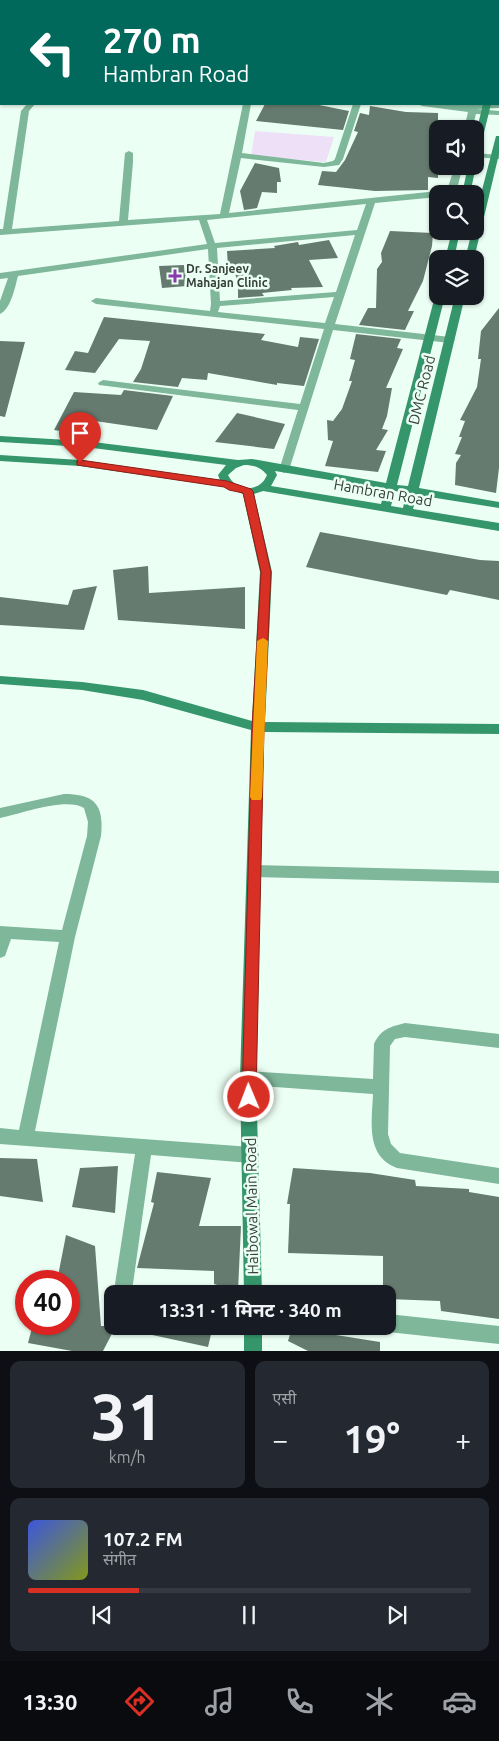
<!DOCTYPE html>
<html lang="hi">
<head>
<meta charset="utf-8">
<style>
	body { margin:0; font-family:Ubuntu,"Noto Sans Devanagari",sans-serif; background:#242831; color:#f1f3f6; height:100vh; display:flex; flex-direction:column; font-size:19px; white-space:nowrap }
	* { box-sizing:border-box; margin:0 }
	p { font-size:16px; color:#9ea1a6 }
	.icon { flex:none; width:28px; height:28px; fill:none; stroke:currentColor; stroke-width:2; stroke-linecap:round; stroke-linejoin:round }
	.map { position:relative; height:1351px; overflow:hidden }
	.sheet { display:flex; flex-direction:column; gap:10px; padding:10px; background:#0d0f14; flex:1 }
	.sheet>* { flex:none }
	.hud { position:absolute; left:0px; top:0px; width:500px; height:105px; box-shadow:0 1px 4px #0004; background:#00695c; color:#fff; overflow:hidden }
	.tools { position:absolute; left:429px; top:120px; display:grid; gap:10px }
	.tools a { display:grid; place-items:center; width:55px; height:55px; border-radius:10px; background:#171b24; box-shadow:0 1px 4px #0004; font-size:25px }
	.speed { position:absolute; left:15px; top:1270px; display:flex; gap:10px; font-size:25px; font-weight:700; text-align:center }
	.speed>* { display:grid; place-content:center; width:65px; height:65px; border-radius:50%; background:#171b24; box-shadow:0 1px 4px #0004; line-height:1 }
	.speed .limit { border:8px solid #d22; background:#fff; color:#111 }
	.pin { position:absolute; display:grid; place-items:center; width:42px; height:42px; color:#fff; margin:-51px -21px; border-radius:50% 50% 50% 0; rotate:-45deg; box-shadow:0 0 5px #0007 }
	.pin .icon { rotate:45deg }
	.me { position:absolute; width:55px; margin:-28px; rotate:359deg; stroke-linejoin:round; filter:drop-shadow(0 0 4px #0008) }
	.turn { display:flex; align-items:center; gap:18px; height:105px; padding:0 20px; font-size:22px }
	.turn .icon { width:65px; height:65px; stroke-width:2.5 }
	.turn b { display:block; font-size:35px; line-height:42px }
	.big { font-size:38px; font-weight:700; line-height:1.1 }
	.sheet .card { flex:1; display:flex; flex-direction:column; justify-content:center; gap:8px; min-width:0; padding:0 18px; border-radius:10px; background:#242831 }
	.sheet .dial { align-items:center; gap:0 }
	.dial b { font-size:65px; line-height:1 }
	.song { display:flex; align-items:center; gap:15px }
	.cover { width:60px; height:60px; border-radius:8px; background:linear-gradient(135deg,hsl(230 70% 55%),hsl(70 70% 35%)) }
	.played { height:5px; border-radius:2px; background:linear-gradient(90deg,#d93025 25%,#363941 25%) }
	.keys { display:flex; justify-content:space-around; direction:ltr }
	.heat { display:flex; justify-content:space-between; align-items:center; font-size:28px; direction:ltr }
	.sheet .tiles { flex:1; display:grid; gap:10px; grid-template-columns:1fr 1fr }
	.card:last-child { grid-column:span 2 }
	.trip { position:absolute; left:104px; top:1285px; width:292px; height:50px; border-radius:10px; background:#171b24; box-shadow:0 1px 4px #0004; font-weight:700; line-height:50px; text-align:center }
	.dock { display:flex; height:80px; justify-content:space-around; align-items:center; background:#090b0e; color:#9ea1a6 }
	.dock .icon { width:35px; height:35px }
	.dock .on { color:#d93025 }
	.dock b { font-size:22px; color:#f1f3f6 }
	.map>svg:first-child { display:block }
	.green { fill:#eee0f7 }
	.building { fill:#667b6f }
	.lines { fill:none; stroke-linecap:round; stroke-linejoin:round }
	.lane { fill:#7eb79a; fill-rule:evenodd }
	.street { fill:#7eb79a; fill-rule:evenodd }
	.secondary { fill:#35966c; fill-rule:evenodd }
	.route { fill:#d93025; stroke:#8d1f18 }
	.slow { fill:#f59e0b }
	.poi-dot { fill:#863aac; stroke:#ecfff4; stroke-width:2 }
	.labels { text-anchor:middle; stroke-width:5; stroke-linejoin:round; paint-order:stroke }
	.far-poi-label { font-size:12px; font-weight:bold; fill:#36403a; stroke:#ecfff4; text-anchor:start }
	.street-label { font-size:15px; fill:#36403a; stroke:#ecfff4 }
</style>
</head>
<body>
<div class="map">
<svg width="499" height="1351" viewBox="0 0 499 1351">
	<rect width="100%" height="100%" fill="#ecfff4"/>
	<path class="green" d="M255 131 334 137 326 162 251 156Z"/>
	<path class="building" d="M265 104H314L349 111 343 130 256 121Z
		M370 106 406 112 438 113V178L428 177V190L375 191 318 185 322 171 336 172 345 160 358 132 354 131 360 113 369 115Z
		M255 163 279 168 281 182H277V193L262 192 257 208 244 210 240 191Z
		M390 231 433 233 432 246 423 281 408 311H414L405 330 359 325 368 308H376L377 269 382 262 381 253Z
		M329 240 338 258 309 260 323 287 291 288 292 290 262 293 264 296 238 298V283L233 267H228L227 251 275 248 274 246 298 242 299 245Z
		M184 265 187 286 162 288 159 266Z
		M499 308V468L496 493 455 485 456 463 461 455 455 454 462 437H459L465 421 460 420 477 387 481 359H478L481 331Z
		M104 317 265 334 261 340 298 347 300 337 319 339 304 386 277 383V385L208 373 207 380 182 378 178 387 133 382 141 369 150 341 119 339 95 373 65 370 75 351 88 353Z
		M356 334 401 339 397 348 403 349 386 388H392L387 416 382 429 388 430 376 450 386 451 378 472 325 466 333 441 328 440 327 420 333 421 342 409 352 381H349L355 360 350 359Z
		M0 341 25 342 5 417 0 416Z
		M124 390 173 396 157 430 95 421 92 436 54 430 74 392 121 395Z
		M237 413 285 424 274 449 215 442Z
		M320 532 480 560 499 561V600L450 590 447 595 306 567Z
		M148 566 149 593 245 587V629L118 620 113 570Z
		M97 586 84 630 0 625V597L68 605 73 590Z
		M0 1158 37 1159 43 1202 0 1196Z
		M118 1166 115 1213 72 1207 80 1168Z
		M293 1168 370 1173 415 1180 416 1186 469 1189V1192L499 1197V1319L441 1311 440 1301 388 1299V1294H383V1256L288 1253 290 1204H287Z
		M157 1172 211 1178 199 1226H241L238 1291 214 1284V1271L137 1268 154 1203 151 1202Z
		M66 1235 95 1246 101 1326H116L103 1351H72L28 1343 33 1324H69V1281H57Z
		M143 1326H213L208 1347 143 1333Z
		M292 1328 380 1342V1351H308L288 1341Z"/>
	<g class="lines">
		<path class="lane" d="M0 22H1V26H0Z"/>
		<path class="street" d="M101 0H107V1H101Z
			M266 0H272V1H266Z
			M289 0H295V1H289Z
			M392 0H398V1H392Z
			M27 104H35L29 111 12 229 119 221 125 153 129 151 133 153V162L128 220 220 214 243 104H251L242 153 324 163 333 161 335 159 353 104H361L343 159 339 165 324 167 241 158 229 213 447 190 455 166H463L457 189 453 194H438V197L375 203 335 324 450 337 455 340 450 343 333 330 289 470 284 473 279 470 298 410 99 385 98 383 103 380 300 404 324 329 96 304 91 301 96 298 210 311 211 304 208 249 18 276C15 287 11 309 0 314V301L8 278 0 279V273L207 244 199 220 0 235V229H3L21 111ZM366 204 357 230 215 243 207 220ZM355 235 336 292 220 301 217 248ZM334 297 325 323 218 312 220 306Z
			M418 104H499V108L477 109 499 111V115L476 114 472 129H464L468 112 422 106Z
			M475 153 499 155V159L475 157Z
			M64 794C96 794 104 806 101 836L75 937 35 1131 251 1147 257 1150 259 1155 257 1160 251 1163 151 1155 133 1284 130 1290 124 1293 118 1290 115 1284 135 1154 0 1144V1128L19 1130 59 942 11 939 5 956 0 958V926L62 930 87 836 88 822 84 808C65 797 21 814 0 818V808Z
			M254 865 499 871V883L254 877 249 875 247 871 249 867Z
			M405 1023 499 1034V1048L405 1037 395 1039 390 1046 388 1134 391 1144 400 1153 499 1168V1184L397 1168C365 1156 372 1121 373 1094L248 1085 242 1083 240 1078 242 1073 248 1071 373 1079 374 1044C381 1029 390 1027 405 1023Z
			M388 1314 499 1326V1344L388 1332 382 1329 380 1326H388Z"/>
		<path class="secondary" d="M130 0H200V1Z
			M427 0H452V1H427Z
			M483 104H491L479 153 475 155V137Z
			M496 136H499V154L474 259H465L472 231H475V217Z
			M475 164 476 166 470 194H462L468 166H475Z
			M452 231H460L454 259H445Z
			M438 294V296H445L397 485 408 486 455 296H465L419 488 499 502V508L417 495 413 509 499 523V531L263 491 254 494 272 572 265 722 499 724V734L264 732 256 1078 262 1294H244L240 1078 251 730 143 700 82 690 0 684V676L82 682 143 690 252 721 260 572 243 494 225 487 80 466 0 461V455L80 460 220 480 218 475 226 465 85 447 0 442V436L85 441 238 460 252 459 386 483 435 296ZM244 465C254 465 260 467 267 475 260 493 236 492 228 475L236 468ZM275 471 385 489 381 504 271 486 277 475ZM395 491 406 493 403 508 391 506Z
			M244 1326H262V1351H244Z"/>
	</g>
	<path class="route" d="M80 460 227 481 251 489 253 491 271 572 264 727 256 1097 254 1102 249 1104 244 1102 242 1097 252 727 261 572 243 493 229 490 224 487 77 465V461Z"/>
	<path class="slow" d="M263 638 268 641 262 797 261 800H252L250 797 257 641Z"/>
	<path class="poi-dot" d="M172.5 268.5h5v5h5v5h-5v5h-5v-5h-5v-5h5z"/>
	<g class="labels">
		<g class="far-poi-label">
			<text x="186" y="273">Dr. Sanjeev<tspan x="186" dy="14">Mahajan Clinic</tspan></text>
		</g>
		<g class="street-label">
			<text transform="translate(422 390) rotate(-76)" y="5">DMC Road</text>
			<text transform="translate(383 493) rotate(10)" y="5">Hambran Road</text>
			<text transform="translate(252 1206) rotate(-91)" y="5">Haibowal Main Road</text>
		</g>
	</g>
</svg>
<div class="tools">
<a><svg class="icon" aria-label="sound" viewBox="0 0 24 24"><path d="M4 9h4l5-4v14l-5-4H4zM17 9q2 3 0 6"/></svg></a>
<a><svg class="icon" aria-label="search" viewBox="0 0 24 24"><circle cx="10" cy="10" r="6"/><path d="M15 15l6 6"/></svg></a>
<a><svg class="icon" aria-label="layers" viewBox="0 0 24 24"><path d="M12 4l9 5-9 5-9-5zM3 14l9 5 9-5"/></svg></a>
</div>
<div class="speed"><div class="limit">40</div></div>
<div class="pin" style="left:80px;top:463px;background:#d93025"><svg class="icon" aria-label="arrive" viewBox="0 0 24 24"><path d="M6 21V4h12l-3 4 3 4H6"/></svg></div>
<svg class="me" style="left:249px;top:1097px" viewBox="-20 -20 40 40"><circle r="17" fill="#d93025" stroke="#fff" stroke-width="3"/><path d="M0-11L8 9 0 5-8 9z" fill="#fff"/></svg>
<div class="trip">13:31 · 1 मिनट · 340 m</div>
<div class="hud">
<div class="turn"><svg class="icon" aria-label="left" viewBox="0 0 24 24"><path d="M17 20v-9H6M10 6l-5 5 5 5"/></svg><div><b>270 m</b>Hambran Road</div></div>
</div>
</div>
<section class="sheet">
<div class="tiles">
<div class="card dial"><b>31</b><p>km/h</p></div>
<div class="card"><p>एसी</p>
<div class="heat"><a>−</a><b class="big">19°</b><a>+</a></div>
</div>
<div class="card">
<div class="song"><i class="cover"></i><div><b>107.2 FM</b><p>संगीत</p></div></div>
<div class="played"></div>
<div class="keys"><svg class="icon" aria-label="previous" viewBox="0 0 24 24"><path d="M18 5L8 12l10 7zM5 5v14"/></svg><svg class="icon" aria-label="pause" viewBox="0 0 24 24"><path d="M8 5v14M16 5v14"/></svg><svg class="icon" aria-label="next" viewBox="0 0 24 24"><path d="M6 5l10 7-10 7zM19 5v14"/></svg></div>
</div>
</div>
</section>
<nav class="dock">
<b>13:30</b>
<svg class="icon on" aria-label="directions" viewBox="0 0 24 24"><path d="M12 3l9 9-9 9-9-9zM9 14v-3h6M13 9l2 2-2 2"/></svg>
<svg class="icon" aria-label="music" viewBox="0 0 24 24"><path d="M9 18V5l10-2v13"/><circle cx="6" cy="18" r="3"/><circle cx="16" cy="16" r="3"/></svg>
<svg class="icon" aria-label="phone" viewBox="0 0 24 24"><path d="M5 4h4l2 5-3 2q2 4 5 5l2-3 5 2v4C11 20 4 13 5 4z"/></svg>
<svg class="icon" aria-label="climate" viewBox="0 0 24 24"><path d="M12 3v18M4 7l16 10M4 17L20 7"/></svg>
<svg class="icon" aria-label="car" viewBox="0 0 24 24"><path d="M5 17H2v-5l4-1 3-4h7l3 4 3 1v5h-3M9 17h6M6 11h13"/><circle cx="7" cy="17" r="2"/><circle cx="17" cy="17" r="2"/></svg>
</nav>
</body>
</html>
